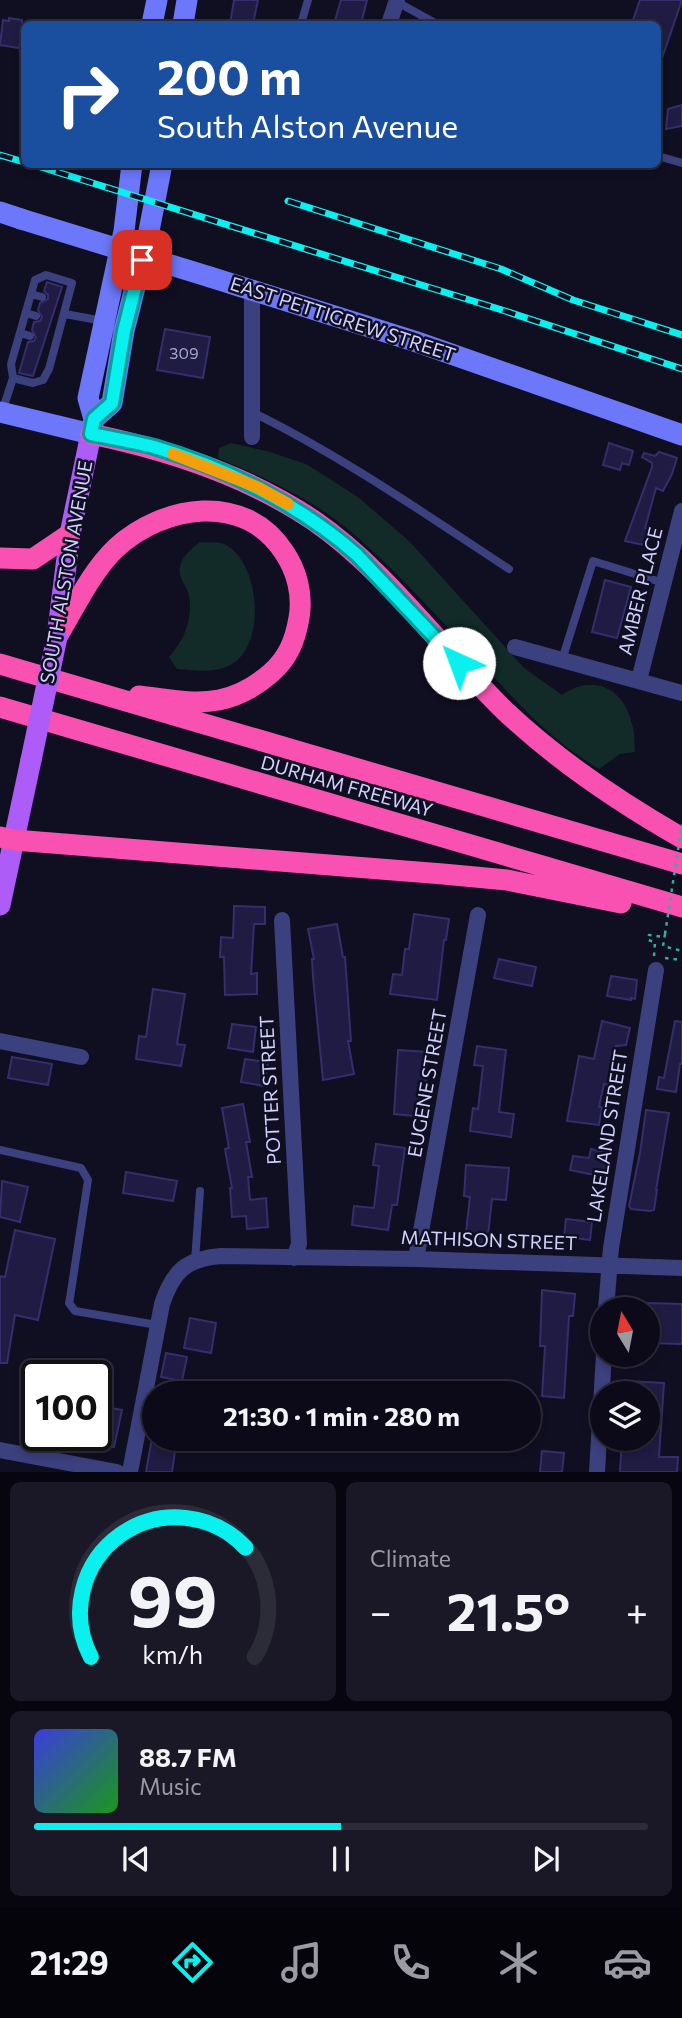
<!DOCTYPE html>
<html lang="en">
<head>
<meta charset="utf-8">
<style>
	body { margin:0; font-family:Commissioner,sans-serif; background:#1a1826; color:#f1f3f6; height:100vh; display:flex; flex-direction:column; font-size:26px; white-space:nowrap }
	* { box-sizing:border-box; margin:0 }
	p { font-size:23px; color:#9a9aa2 }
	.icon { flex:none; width:38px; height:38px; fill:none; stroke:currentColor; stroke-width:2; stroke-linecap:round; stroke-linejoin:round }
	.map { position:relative; height:1472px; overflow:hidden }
	.side { display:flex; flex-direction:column; gap:10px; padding:10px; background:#07060e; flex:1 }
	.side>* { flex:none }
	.guide { position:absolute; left:21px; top:21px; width:640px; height:147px; border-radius:10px; box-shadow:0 4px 10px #0003,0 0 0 2px #2c2b38; background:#1a4fa0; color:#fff; overflow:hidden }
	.needle { width:46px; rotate:350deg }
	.tools { position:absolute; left:590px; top:1297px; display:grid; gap:14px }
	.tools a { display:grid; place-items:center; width:70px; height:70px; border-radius:50%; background:#0c0a19; box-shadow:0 4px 10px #0003,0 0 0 2px #2c2b38; font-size:35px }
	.speed { position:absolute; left:21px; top:1360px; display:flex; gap:14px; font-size:35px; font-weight:700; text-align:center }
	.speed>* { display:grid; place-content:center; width:91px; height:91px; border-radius:50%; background:#0c0a19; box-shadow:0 4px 10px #0003,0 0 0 2px #2c2b38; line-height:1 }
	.speed .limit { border:4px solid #111; border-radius:10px; background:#fff; color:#111 }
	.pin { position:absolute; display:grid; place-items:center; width:60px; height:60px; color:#fff; margin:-30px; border-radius:14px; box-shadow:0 4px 10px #0006 }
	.me { position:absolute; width:77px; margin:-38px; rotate:317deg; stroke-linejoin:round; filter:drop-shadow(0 0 5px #0008) }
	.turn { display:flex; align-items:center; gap:24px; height:147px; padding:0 21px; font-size:32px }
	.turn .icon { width:91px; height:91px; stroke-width:2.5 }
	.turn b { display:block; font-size:49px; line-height:60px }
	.big { font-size:52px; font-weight:700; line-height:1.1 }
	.side .card { flex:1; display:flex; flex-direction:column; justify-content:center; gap:10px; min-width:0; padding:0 24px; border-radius:10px; background:#1a1826 }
	.side .dial { align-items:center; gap:0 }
	.dial svg { height:182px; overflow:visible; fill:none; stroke:#2c2b38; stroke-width:7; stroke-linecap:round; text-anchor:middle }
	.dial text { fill:#f1f3f6; stroke:none }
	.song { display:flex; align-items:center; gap:21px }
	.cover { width:84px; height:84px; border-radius:10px; background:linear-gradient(135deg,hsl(240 70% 55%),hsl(120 70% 35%)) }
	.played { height:7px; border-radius:4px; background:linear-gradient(90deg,#0af0ef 50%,#2c2b38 50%) }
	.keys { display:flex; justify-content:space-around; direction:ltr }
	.heat { display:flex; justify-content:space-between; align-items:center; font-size:38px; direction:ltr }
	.side .tiles { flex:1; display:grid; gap:10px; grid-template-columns:1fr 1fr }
	.card:last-child { grid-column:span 2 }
	.trip { position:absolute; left:142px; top:1381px; width:399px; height:70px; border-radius:35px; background:#0c0a19; box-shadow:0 4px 10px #0003,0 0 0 2px #2c2b38; font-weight:700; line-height:70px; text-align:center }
	.menu { display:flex; height:112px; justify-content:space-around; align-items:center; background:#05040a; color:#9a9aa2 }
	.menu .icon { width:49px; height:49px }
	.menu .active { color:#0af0ef }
	.menu b { font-size:32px; color:#f1f3f6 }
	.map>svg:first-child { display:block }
	.green { fill:#122b28 }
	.building { fill:#1f1b42; stroke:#342e6d; stroke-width:2 }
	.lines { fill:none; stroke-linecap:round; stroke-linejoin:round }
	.path { stroke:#33af9a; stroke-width:2.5; stroke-dasharray:3.5 5; stroke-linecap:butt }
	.lane { stroke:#3b407e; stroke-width:8 }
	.street { stroke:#3b407e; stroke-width:16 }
	.secondary { stroke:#6c77f9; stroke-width:21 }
	.primary { stroke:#ae5cf8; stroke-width:21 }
	.highway { stroke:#f851b2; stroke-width:21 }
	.rail-casing { stroke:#0af0ef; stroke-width:7 }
	.rail { stroke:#100e21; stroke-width:4.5; stroke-dasharray:13; stroke-linecap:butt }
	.path-bridge { stroke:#33af9a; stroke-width:2.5; stroke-dasharray:3.5 5; stroke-linecap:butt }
	.secondary-bridge { stroke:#6c77f9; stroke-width:21 }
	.primary-bridge { stroke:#ae5cf8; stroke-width:21 }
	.route-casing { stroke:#069c9b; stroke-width:18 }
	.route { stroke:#0af0ef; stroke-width:12 }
	.slow { stroke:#f59e0b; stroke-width:12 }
	.labels { text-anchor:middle; stroke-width:5; stroke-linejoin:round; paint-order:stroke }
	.number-label { font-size:16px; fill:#a4a4ce }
	.street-label { font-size:19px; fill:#d1d1fd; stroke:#100e21 }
</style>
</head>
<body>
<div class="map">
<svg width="682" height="1472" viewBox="0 0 682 1472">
	<rect width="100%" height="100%" fill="#100e21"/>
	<path class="green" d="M231 443 270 452 306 464 358 497 409 541 524 668 562 695C593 673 624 688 632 724 635 733 634 743 635 752L620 754 599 769C555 743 525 711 491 674 446 626 395 568 344 526 306 496 262 477 218 458L219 448Z
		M200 542C207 543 220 541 226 545 261 564 268 651 226 667 211 673 193 670 177 669L169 657C185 639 193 618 189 595 187 587 181 581 180 574 177 560 190 550 200 542Z"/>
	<path class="building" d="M234 0H258L253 24H230Z
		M341 0H367L361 24H334Z
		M640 0H682L660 64H658V24H645L633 20Z
		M9 18 22 20V23L24 24V42H20L19 48 0 45 3 20 9 21Z
		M682 105V126L666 129 668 109Z
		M47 282 62 287 33 376 19 373 28 342 34 341 36 337 32 330 34 322 40 321 42 317 38 310 40 303 48 299V295L44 291Z
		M165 329 210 337 203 378 157 370Z
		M609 443 633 451 629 465 622 463 620 470 603 465Z
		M659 452 677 458 672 474 663 491 656 488 645 528 649 529 644 545 625 541 652 467V463L642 457 644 453 655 456Z
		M605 580 631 587 617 638 592 632Z
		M234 906 265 907V924H254L251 974 257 973V994L225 995 224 957H220L221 937 233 938Z
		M414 914 449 919 446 940H444L437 1000 390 994 393 974 402 975 405 949H409Z
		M337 924 343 957H345L351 1041H348L354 1074 323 1080 313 977 312 959H314L308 929Z
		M499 959 536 967 532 986 494 978Z
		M611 976 637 980 635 999 631 998V1000L607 996Z
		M153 989 185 994 177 1044 185 1045 181 1066 136 1059 139 1036 146 1037Z
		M602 1021 630 1028 626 1045 616 1046 610 1085 604 1084 599 1107H602L599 1125 567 1121 579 1056 594 1059Z
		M675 1021 682 1022V1064H680L676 1092 657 1089 659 1077 664 1078Z
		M232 1024 256 1027 253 1052 228 1048Z
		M477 1046 506 1050 499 1112 514 1114 511 1137 470 1131 473 1108 478 1109 483 1066 474 1065Z
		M398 1050 427 1052 424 1117 394 1114Z
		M12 1057 52 1064 48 1085 8 1078Z
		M245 1059 268 1062 264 1086 241 1082Z
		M243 1104 250 1142H246L252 1177H248L250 1200 266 1198 268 1227 247 1229 246 1216 232 1217 230 1188H232L225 1149 229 1148 222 1108Z
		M646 1110 669 1113 656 1190H657L654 1210 650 1211 631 1209 629 1206 640 1153Z
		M376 1144 405 1148 397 1205H392L388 1230 352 1225 354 1206 374 1208 379 1166 373 1165Z
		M591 1149 608 1153 604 1177 570 1170 573 1156 589 1158Z
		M466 1165 509 1168 506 1200 492 1199 487 1244 465 1241 470 1197 464 1196Z
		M126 1172 177 1181 173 1201 123 1193Z
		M2 1181 28 1187 20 1222 0 1217Z
		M566 1219 592 1222 590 1240 564 1237Z
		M15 1230 55 1239 38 1320 15 1315 7 1363H0V1276L5 1277Z
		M542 1290 575 1294 573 1316H569L564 1398 542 1396 545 1346H540Z
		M648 1303 682 1304V1344L648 1343Z
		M190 1318 216 1323 211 1353 184 1348Z
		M166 1353 187 1357 182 1381 161 1377Z
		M625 1381 664 1383 659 1457H678L677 1472H620L622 1438H648V1393H624Z
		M96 1405 122 1410 114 1447 96 1443Z
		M152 1438H180L178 1451H175L172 1472H146Z
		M542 1451 564 1453 562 1472H540Z"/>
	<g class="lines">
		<path class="path" d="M665 934 663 946 682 951
			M654 956 655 942 648 940 649 935 664 937
			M665 958 682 960"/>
		<path class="lane" d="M397 2 437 24
			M301 24 308 0
			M658 156 682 163
			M31 294 42 297
			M26 313 36 316
			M65 314 103 321
			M20 333 30 336
			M2 412 13 378 11 364 35 280 46 275 72 283 49 369 43 380 33 383 13 378
			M252 412C342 456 425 514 509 569
			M562 660 593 561 664 583
			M0 1150 81 1168 88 1180 70 1298 69 1303 75 1311 157 1325
			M195 1261 200 1191"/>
		<path class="street" d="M389 24 397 0
			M252 437V290
			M515 647 682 693
			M639 680 682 511
			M282 920 299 1244 294 1258
			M0 1041 81 1057
			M416 1259 478 915
			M606 1309 611 1248 656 970
			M0 1450 117 1472
			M130 1472 162 1304C173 1271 186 1259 221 1256L416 1259 682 1268
			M597 1472 604 1354"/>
		<path class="secondary" d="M152 24 157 0
			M183 24 187 0
			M0 212 21 219
			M210 277 414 341 682 435
			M0 412 91 434 94 419 112 403 124 331 148 236 162 164
			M94 419 88 398 124 231 132 164"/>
		<path class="primary" d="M57 637 70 534 91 434
			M0 905 31 760"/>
		<path class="highway" d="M91 434C169 450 246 475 313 520 386 570 441 649 505 711 558 761 619 802 682 838
			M0 558 33 559 70 534
			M57 637C75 607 91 572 116 548 163 505 244 491 284 552 297 571 303 595 299 618 295 641 288 658 271 673 255 687 239 696 219 700 193 705 166 699 139 696
			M0 664 682 864
			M0 707 682 907
			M0 837 14 840 443 874 507 880 621 903"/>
		<g class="rail-casing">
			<path id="rail" d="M0 155 24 162
				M31 164 502 310 682 369
				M288 201 501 269 573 300 682 335"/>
		</g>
		<use href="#rail" class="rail"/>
		<path class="path-bridge" d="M665 934 682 824"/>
		<path class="secondary-bridge" d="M21 219 210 277"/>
		<path class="primary-bridge" d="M31 760 57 637"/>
	</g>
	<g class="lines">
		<g class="route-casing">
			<path id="route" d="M142 260 124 331 112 403 94 419 91 434C112 438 134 442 154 447 226 468 301 505 357 555L459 663"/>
		</g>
		<use href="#route" class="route"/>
		<path class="slow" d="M173 454 257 487 288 504"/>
	</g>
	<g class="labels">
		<g class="number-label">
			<text x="184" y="359">309</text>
		</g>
		<g class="street-label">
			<text transform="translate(343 319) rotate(18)" y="7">EAST PETTIGREW STREET</text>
			<text transform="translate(66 572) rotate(-80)" y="7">SOUTH ALSTON AVENUE</text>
			<text transform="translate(640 591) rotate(-76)" y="7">AMBER PLACE</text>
			<text transform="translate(347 786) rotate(16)" y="7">DURHAM FREEWAY</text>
			<text transform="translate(427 1083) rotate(-80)" y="7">EUGENE STREET</text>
			<text transform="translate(270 1090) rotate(-93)" y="7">POTTER STREET</text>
			<text transform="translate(607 1136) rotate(-81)" y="7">LAKELAND STREET</text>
			<text transform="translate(489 1240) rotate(2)" y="7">MATHISON STREET</text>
		</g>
	</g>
</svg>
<div class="tools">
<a><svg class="needle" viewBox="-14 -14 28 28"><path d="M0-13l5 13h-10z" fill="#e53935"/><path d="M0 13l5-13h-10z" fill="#9a9aa2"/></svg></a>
<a><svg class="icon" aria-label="layers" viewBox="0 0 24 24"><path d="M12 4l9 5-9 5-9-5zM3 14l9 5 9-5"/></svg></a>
</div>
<div class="speed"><div class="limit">100</div></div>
<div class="pin" style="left:142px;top:260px;background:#d93025"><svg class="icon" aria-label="arrive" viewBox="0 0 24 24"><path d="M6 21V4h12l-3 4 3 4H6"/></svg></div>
<svg class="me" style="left:459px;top:663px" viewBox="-20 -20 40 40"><circle r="19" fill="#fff"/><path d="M0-13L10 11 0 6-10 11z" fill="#0af0ef"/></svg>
<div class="trip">21:30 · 1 min · 280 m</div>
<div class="guide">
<div class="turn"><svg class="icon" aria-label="right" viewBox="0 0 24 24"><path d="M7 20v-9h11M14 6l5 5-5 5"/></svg><div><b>200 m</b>South Alston Avenue</div></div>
</div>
</div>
<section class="side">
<div class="tiles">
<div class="card dial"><svg viewBox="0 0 100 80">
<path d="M14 69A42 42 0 1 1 86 69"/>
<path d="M14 69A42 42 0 0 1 82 21" stroke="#0af0ef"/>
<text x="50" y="56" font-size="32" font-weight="700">99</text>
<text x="50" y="72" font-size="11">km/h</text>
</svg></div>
<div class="card"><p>Climate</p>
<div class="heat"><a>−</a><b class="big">21.5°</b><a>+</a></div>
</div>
<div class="card">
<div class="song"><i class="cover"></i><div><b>88.7 FM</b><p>Music</p></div></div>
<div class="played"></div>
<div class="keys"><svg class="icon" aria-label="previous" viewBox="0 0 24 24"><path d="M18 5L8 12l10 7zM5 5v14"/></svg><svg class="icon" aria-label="pause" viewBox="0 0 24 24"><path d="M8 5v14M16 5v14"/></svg><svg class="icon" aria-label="next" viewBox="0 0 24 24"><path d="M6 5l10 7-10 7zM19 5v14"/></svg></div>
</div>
</div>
</section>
<nav class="menu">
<b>21:29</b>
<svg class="icon active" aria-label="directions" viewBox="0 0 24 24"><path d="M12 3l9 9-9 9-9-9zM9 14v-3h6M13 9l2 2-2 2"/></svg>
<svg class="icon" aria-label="music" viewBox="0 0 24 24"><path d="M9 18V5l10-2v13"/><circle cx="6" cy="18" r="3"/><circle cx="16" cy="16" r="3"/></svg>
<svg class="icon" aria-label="phone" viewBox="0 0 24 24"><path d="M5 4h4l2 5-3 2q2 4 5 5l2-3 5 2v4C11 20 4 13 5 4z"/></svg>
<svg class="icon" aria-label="climate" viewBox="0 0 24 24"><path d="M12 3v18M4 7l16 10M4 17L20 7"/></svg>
<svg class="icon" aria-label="car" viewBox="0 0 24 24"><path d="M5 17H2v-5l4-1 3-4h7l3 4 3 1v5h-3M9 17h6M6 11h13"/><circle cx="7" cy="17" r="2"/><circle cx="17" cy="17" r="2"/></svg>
</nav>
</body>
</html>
